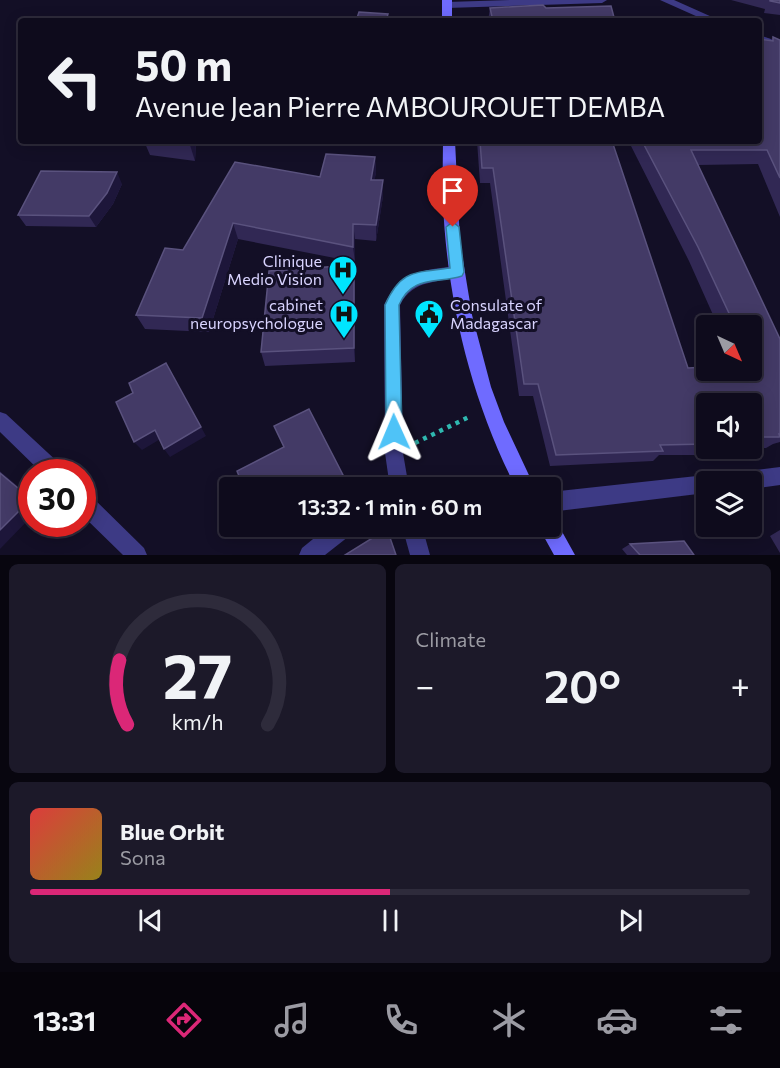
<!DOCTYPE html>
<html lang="en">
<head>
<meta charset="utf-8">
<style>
	body { margin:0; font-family:Commissioner,sans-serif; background:#1c1929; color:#f1f3f6; height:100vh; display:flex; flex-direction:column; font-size:22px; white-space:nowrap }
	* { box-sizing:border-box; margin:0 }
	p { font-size:20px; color:#9b9ba3 }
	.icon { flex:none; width:33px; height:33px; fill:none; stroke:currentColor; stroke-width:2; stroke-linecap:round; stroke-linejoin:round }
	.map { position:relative; height:555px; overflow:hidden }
	.drawer { display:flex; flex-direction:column; gap:9px; padding:9px; background:#08060f; flex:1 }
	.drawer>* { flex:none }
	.hud { position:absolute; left:18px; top:18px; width:744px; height:126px; border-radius:6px; box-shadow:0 3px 15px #0003,0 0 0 2px #2e2b3b; background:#0e0b1c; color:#f1f3f6; overflow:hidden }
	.needle { width:39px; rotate:136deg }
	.controls { position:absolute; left:696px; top:315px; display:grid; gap:12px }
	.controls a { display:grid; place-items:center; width:66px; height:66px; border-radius:6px; background:#0e0b1c; box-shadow:0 3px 15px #0003,0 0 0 2px #2e2b3b; font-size:30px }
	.speed { position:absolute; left:18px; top:459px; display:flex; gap:12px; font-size:30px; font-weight:700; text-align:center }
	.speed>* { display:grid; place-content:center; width:78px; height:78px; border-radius:50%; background:#0e0b1c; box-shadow:0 3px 15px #0003,0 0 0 2px #2e2b3b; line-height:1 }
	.speed .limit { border:9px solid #d22; background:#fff; color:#111 }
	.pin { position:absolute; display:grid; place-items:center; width:51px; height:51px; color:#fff; margin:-62px -26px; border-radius:50% 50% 50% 0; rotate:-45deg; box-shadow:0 0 6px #0007 }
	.pin .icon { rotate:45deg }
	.me { position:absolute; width:66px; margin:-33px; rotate:359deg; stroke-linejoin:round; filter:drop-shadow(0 0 4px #0008) }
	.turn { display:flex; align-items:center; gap:21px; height:126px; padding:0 18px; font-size:27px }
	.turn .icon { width:78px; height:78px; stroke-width:2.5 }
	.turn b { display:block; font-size:42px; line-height:51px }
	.big { font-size:45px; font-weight:600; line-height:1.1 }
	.drawer .tile { flex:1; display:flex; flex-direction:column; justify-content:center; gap:9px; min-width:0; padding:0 21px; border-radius:9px; background:#1c1929 }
	.drawer .dial { align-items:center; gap:0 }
	.dial svg { height:156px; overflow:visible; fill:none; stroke:#2e2b3b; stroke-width:7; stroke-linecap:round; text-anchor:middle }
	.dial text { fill:#f1f3f6; stroke:none }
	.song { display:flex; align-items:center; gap:18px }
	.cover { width:72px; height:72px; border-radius:9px; background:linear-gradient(135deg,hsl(0 70% 55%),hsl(50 70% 35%)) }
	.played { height:6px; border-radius:3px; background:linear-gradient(90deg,#db2777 50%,#2e2b3b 50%) }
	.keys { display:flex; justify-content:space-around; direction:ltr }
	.heat { display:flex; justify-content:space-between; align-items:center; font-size:33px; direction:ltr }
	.drawer .tiles { flex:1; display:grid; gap:9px; grid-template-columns:1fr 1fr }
	.tile:last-child { grid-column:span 2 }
	.trip { position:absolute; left:219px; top:477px; width:342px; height:60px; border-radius:6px; background:#0e0b1c; box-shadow:0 3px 15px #0003,0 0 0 2px #2e2b3b; font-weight:600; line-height:60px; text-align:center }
	.menu { display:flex; height:96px; justify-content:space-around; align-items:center; background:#06040b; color:#9b9ba3 }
	.menu .icon { width:42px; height:42px }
	.menu .active { color:#db2777 }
	.menu b { font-size:27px; color:#f1f3f6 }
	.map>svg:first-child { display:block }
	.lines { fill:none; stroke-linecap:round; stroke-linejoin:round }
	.path { stroke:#2fb8b0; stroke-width:4.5; stroke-dasharray:4 5; stroke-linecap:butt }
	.minor { fill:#3d3a85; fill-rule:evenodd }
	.secondary { fill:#6f6bff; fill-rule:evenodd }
	.wall { fill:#312854 }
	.shaded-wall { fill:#1d163a }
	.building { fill:#433a66; stroke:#5a527e; stroke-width:1.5 }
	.route { fill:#4fc3f7; stroke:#337fa1; stroke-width:1.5 }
	.labels { text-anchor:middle; stroke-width:6; stroke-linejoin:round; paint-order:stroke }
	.poi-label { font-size:16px; fill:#d9d4ff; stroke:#130f26; text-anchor:end }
</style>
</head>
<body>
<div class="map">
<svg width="780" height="555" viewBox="0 0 780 555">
	<rect width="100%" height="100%" fill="#130f26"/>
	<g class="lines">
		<path class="path" d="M415 443 471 416"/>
		<path class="minor" d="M511 0H607L602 3 447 8 442 5 447 2Z
			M660 0H674L721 21H707Z
			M759 35 780 42V49L759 42Z
			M457 266 462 268 464 272 462 276C437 284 414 278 400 305L403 453 409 488H390L385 453 384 305C401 271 422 270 457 266Z
			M0 412 6 414 61 465 63 472H41L0 432Z
			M780 467V485L752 489V482H723L725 475 732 473Z
			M706 475 713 477 714 482H706V493L550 512V492Z
			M82 492 89 494 144 548 147 555H123L82 515Z
			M329 526H356L353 533 325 555H299L302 548Z
			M402 526H422L430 555H410Z"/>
		<path class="secondary" d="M442 0H452V21H442Z
			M443 141H455L460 242 472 315 491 387 504 422 535 488H516C471 399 448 304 443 205 442 184 443 162 443 141Z
			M550 517 555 519 575 555H554L538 526H550Z"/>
	</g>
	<path class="wall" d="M731 0H780V15L764 13 765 9Z
		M490 8H546L615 21H488Z
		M773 37 780 40V217L758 164 698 165 780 339V442L773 444 766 448H752V404H706V448H711L704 455H659L653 461 550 466 533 396H519L490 183H480L477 141H612L688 368 752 370V326H718L689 261 631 146 633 141H759L770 41Z
		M144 141H196L195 161 150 155Z
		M375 157 376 173 374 180 383 196 376 241 355 239V262L238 239 209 332 145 329 136 315 183 250 320 177Z
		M122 184 113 204 96 227 26 226 18 215Z
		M354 265 355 280V362L265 366 261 352Z
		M780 530V553L770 536Z
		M630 544 694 555H627L622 549Z"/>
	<path class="shaded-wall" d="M190 141H196L195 161 190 145Z
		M375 157 376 173 372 195 371 180Z
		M117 172 122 184 113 204 96 227 89 216Z
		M383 180V196L376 241V225Z
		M233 223 238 239 209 332 202 318Z
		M353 224 355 239V262L353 247Z
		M354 265 355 280V362L354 348Z
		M166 363 206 436 170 457 164 449Z
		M155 430 162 438 142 450 134 442Z
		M0 471 32 498V516L0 549Z
		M343 475 344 482 335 488H320Z"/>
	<path class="building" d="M770 0H780V3L770 1Z
		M543 5 546 8 611 6 615 21H493L490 8Z
		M359 12 388 14 386 21H356Z
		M773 37 780 40V178L767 150H691L780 339V434H779L780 437H752V404H706V444L660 445 663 451 556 455 538 384H524L493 168H482L480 141H612L688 368 706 367V370H752V366H754L752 361V326H735L698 247 642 141H759V39L773 41Z
		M160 141H190V145Z
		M326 154 375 157 371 180H383L376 225 353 224V247L233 223 202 318 136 315 165 248 183 250 235 162 320 177Z
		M41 171 117 172 107 193 89 216 18 215Z
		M354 265V348L261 352 269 271Z
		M166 363 201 427 164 449 155 430 134 442 116 402 133 393 129 383Z
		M309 409 343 475 320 488H244L237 471 284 447 274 426Z
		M0 473 31 499 0 530Z
		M387 529 396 555H345Z
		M684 541 694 555H640L630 544Z"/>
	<path class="route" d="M453 222 459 227 464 272 462 276C436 284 412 275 399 305L402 432 400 438 394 440 388 438 386 432 385 305C401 269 415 273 450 268L446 227Z"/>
	<defs>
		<g id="hospital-pin" transform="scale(1.5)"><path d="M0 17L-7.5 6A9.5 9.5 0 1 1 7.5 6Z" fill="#00e5ff" stroke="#130f26"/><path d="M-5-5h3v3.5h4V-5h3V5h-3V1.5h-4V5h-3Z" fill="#111"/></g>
		<g id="civic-pin" transform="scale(1.5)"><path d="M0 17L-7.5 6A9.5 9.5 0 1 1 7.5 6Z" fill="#00e5ff" stroke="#130f26"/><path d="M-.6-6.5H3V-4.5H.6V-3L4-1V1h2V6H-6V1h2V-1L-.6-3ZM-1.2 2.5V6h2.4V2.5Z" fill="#111"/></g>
	</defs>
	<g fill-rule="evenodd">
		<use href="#hospital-pin" x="343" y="270"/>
		<use href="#hospital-pin" x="344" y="314"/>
		<use href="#civic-pin" x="429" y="314"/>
	</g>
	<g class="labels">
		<g class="poi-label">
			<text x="322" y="267">Clinique<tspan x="322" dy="18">Medio Vision</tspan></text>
			<text x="323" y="311">cabinet<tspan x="323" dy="18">neuropsychologue</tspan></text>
			<text x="450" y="311" text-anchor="start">Consulate of<tspan x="450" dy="18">Madagascar</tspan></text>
		</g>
	</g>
</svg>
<div class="controls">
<a><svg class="needle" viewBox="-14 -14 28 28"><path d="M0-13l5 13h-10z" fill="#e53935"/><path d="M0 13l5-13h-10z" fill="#9b9ba3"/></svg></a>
<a><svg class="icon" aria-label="sound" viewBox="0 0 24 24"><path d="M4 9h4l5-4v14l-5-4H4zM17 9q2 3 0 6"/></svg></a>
<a><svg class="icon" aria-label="layers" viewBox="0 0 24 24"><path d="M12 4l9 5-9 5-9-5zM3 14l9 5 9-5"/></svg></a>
</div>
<div class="speed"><div class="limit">30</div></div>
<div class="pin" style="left:453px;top:227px;background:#d93025"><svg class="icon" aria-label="arrive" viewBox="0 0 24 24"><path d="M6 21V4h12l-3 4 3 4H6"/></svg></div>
<svg class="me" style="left:394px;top:432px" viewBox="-20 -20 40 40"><path d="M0-17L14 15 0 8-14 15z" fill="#4fc3f7" stroke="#fff" stroke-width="4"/></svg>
<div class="trip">13:32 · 1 min · 60 m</div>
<div class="hud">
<div class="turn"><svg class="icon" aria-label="left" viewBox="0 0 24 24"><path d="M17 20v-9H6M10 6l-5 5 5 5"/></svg><div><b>50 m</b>Avenue Jean Pierre AMBOUROUET DEMBA</div></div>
</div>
</div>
<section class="drawer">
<div class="tiles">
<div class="tile dial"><svg viewBox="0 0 100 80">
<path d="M14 69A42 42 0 1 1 86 69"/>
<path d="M14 69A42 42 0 0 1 10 36" stroke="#db2777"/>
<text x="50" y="56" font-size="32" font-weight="700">27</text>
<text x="50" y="72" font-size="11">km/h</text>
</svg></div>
<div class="tile"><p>Climate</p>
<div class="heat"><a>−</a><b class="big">20°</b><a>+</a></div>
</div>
<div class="tile">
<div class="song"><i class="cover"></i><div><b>Blue Orbit</b><p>Sona</p></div></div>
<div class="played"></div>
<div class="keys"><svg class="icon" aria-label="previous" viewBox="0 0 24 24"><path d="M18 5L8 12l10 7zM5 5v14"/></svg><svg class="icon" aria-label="pause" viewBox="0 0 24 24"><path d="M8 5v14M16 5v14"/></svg><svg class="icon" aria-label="next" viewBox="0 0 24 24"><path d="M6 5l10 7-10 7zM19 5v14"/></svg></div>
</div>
</div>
</section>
<nav class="menu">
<b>13:31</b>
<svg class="icon active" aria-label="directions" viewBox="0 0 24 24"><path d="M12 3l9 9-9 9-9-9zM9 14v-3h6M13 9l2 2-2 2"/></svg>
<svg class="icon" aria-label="music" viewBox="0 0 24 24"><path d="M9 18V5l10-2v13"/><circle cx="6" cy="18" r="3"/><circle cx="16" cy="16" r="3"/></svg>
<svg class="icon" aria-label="phone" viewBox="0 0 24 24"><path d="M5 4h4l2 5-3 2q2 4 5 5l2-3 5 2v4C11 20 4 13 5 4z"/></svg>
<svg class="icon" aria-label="climate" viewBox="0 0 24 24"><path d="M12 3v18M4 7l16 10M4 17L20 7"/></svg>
<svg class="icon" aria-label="car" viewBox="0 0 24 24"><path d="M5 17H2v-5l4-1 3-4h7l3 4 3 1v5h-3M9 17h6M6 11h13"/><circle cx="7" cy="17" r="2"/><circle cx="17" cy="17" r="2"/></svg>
<svg class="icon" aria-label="filters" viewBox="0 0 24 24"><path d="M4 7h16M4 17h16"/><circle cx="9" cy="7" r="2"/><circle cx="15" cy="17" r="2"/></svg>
</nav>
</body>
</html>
